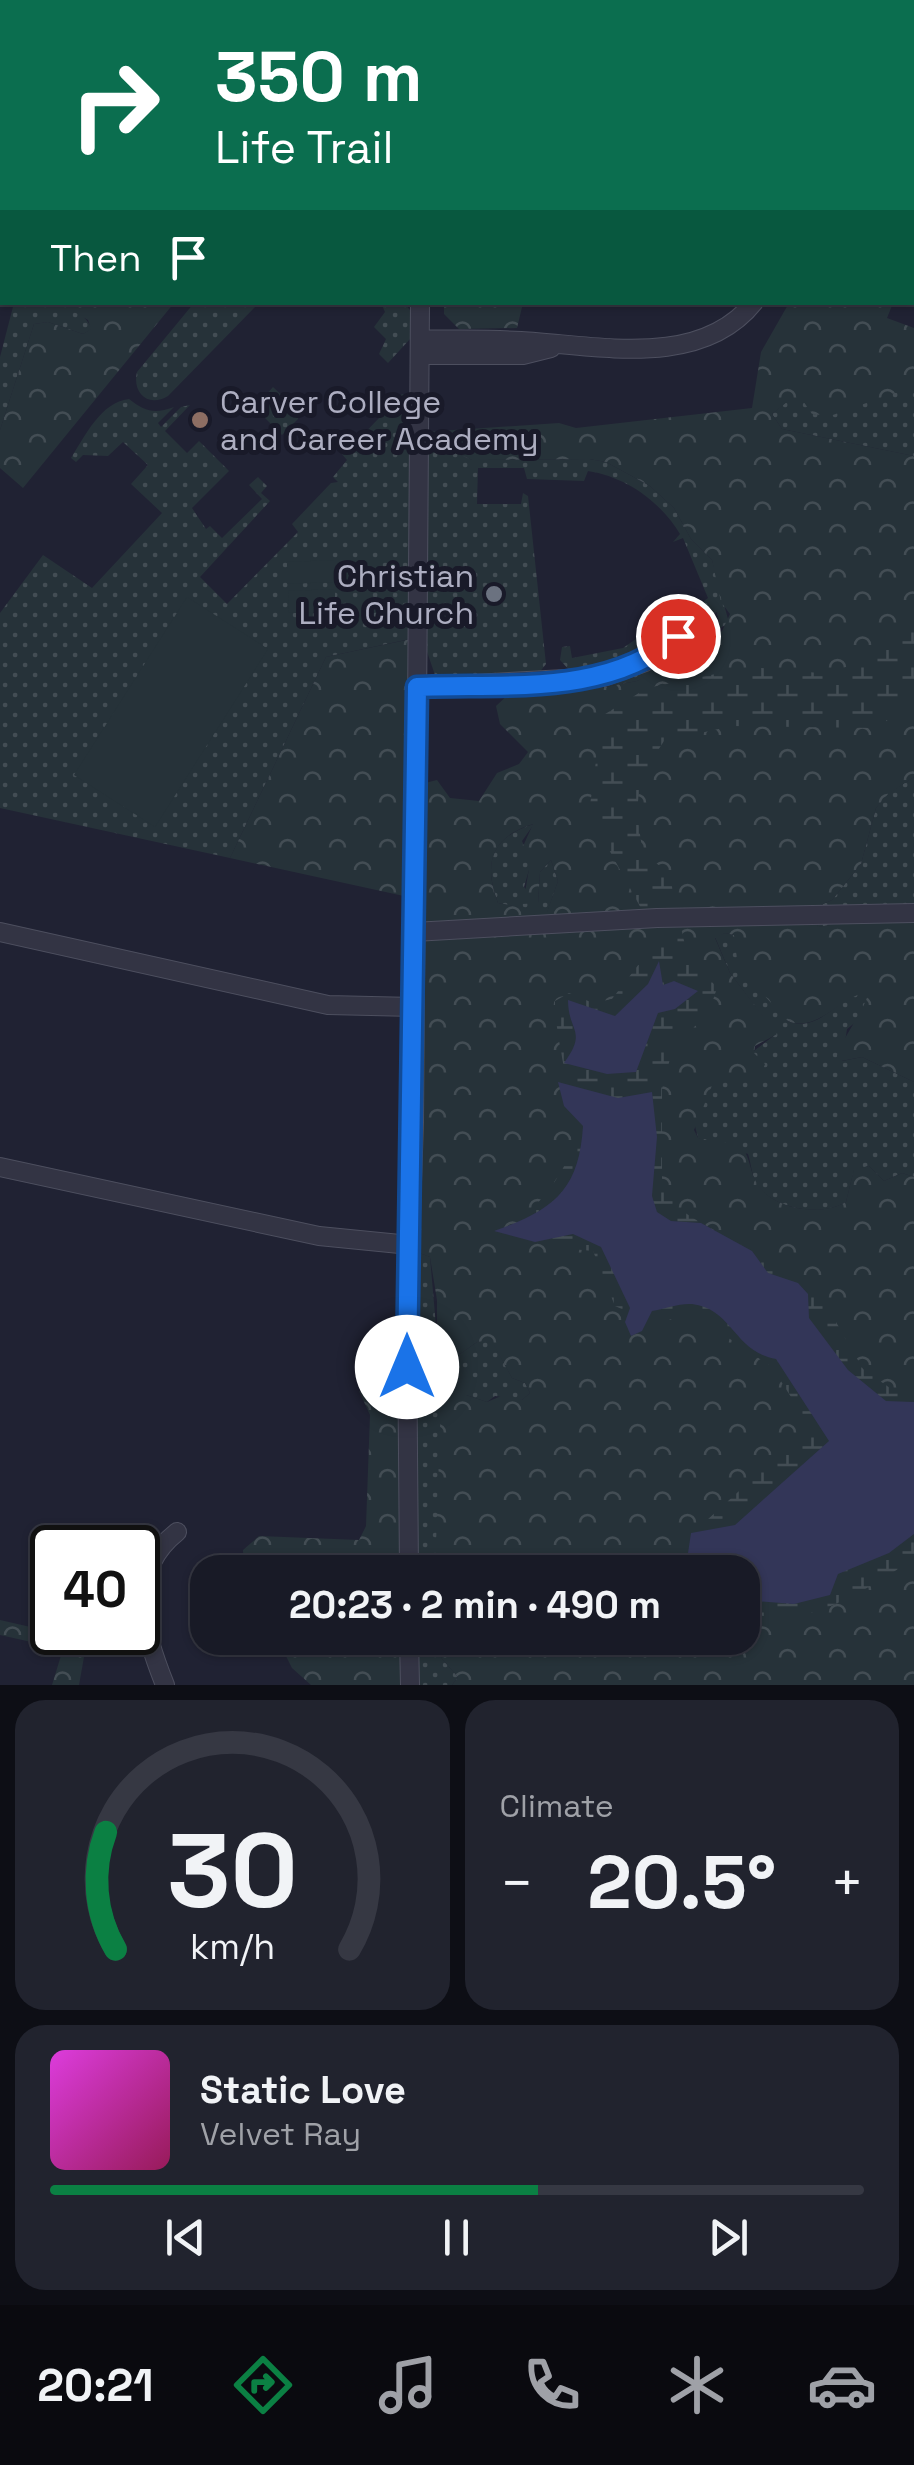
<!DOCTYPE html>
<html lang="en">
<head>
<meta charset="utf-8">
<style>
	body { margin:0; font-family:"Space Grotesk",sans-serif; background:#21232e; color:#f1f3f6; height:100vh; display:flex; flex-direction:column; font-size:38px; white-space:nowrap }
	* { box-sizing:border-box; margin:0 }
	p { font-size:32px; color:#9fa1a7 }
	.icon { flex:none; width:55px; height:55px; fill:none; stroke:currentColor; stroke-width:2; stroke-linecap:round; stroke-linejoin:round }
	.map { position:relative; height:1685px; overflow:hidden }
	.panel { display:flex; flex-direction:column; gap:15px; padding:15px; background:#0d0e15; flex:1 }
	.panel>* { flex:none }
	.top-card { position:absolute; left:0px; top:0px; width:915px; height:305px; box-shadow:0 2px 8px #0004,0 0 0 2px #363843; background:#0b6e4f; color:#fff; overflow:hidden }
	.speed { position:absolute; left:30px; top:1525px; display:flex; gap:20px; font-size:50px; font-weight:700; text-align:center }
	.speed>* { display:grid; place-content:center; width:130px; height:130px; border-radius:50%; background:#181a26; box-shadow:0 2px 8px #0004,0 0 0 2px #363843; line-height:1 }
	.speed .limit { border:5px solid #111; border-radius:15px; background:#fff; color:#111 }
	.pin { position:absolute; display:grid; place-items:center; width:85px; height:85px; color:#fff; margin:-42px; border:5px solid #fff; border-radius:50%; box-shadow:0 2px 10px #0007 }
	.me { position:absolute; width:110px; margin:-55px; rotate:0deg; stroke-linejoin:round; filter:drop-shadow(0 0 8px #0008) }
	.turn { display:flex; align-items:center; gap:35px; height:210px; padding:0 50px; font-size:45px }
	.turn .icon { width:130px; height:130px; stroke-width:2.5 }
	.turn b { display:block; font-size:70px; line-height:85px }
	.then { display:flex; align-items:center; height:95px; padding:0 50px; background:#0003; gap:20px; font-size:38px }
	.big { font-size:75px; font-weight:700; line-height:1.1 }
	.panel .card { flex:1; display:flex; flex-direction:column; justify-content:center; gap:15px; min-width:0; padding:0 35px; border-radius:30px; background:#21232e }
	.panel .dial { align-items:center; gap:0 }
	.dial svg { height:260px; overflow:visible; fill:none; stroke:#363843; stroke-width:7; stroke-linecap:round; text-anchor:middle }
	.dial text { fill:#f1f3f6; stroke:none }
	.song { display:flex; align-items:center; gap:30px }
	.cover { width:120px; height:120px; border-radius:15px; background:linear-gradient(135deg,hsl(300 70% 55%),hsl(330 70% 35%)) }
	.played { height:10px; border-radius:5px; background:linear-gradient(90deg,#0b8043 60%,#363843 60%) }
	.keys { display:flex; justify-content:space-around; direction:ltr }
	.heat { display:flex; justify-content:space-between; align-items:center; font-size:55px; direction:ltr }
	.panel .tiles { flex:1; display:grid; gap:15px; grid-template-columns:1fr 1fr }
	.card:last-child { grid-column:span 2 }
	.trip { position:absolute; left:190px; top:1555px; width:570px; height:100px; border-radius:30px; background:#181a26; box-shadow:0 2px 8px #0004,0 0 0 2px #363843; font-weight:700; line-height:100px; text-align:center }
	.tab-bar { display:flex; height:160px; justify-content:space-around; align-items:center; background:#0a0a0f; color:#9fa1a7 }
	.tab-bar .icon { width:70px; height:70px }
	.tab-bar .on { color:#0b8043 }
	.tab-bar b { font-size:45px; color:#f1f3f6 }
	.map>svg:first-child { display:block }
	.grass { fill:url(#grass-dots) }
	.forest { fill:url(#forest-crowns); fill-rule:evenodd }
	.wetland { fill:url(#wetland-marsh) }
	.garden { fill:#263239 }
	.water { fill:#333658 }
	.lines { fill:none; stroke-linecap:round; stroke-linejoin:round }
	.minor-casing { stroke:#4d4f5f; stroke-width:20 }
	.major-casing { stroke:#3c3e4e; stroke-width:22 }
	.minor { stroke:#333444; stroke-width:18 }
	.major { stroke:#515264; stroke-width:20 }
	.route-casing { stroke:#114b97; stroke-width:25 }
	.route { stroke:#1a73e8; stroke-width:18 }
	.education-dot { fill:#8d6e63; stroke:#191a29; stroke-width:4 }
	.worship-dot { fill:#6b7280; stroke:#191a29; stroke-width:4 }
	.labels { text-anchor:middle; stroke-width:10; stroke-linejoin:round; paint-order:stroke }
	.poi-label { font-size:32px; fill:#adaec1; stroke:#191a29; text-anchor:start }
</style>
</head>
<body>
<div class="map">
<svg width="914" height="1685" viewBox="0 0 914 1685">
	<defs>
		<pattern id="grass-dots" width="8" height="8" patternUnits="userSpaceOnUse" patternTransform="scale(2.5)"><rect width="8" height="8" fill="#263239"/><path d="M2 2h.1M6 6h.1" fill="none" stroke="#434d54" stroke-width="1.8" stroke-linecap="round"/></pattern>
		<pattern id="forest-crowns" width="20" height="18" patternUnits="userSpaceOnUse" patternTransform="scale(2.5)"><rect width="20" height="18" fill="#263239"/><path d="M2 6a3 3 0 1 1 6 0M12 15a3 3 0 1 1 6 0" fill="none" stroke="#434d54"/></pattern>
		<pattern id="wetland-marsh" width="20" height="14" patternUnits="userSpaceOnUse" patternTransform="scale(2.5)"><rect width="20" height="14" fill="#263239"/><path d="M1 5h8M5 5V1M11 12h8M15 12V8" fill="none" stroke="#434d54"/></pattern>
	</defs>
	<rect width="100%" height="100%" fill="#202233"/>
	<path class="grass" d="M14 303C42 303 78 299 92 329L83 334 48 322 34 324 0 430V357Z
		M194 303H259L168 396C148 408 132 393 137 372Z
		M381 303 406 305 413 314 411 338 388 363 379 354 386 339 374 327 385 312Z
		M914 386V456L782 429 772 414 791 398Z
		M273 387 297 410 298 419 282 435 254 407 261 399 266 404 265 396Z
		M402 394 411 397 410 639 326 657 230 858 0 808V613L43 555 92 588 162 513 131 484 148 465 123 442 108 456 83 455 76 462 71 458C85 436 101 402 129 399 145 412 155 414 174 407L158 423 161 427 181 407 190 405 165 431 187 453 199 441 229 471 192 508 206 529 210 526 222 538 262 499 249 485 258 477 267 486 261 493 270 501 200 577 227 604 298 532 292 524 331 483 338 482 333 477 347 460 334 445 341 437 357 441Z
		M439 431 456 453 472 460 589 459 606 462 650 486 674 508 691 539 712 560 729 623 688 647 674 663 637 681 606 687 638 674 704 631 720 627 717 612 711 614 699 605 708 598 683 538 673 542 680 534C660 501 626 477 588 471L584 481 527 479 524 468H478L477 504H521L523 493 528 496 546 664 539 673 446 680 435 675 422 637 423 432Z
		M680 601 686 621C655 655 615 667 571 672L560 660 562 647 570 646 572 658 623 648 672 614 669 604Z
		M914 777V919H868L818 927 814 908 832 900 861 864 876 808 887 794Z
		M534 824 522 841 531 863 524 887 538 903 540 872 551 860 558 881 547 913 498 903C483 863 491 837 534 824Z
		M725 933 734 935 788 1021C816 1034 839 999 865 989L870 992 861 1018 847 1029 842 1061 862 1057 914 1082V1177L902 1173 884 1181 869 1166 854 1170 846 1202C821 1217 775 1210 757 1185 752 1177 751 1163 748 1154L698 1138 694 1122 713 1082 776 1034 730 973 715 937Z
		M417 1252 430 1257 437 1338 460 1354 477 1342 491 1339 512 1378 525 1383 530 1393 522 1400 495 1396 487 1402 466 1395 460 1374 435 1572H415Z
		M414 1638H437L442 1659 458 1677 452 1685H414Z"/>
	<path class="forest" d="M59 303H174L23 488 0 468V430L34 324 48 322 83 334 91 329 88 320Z
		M444 303V302L523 303 517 328 459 329 444 314Z
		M789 303H893L887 318 914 328V386L830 416 812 414 801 398H792L772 414 782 429 914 456V777L888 794 876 808 861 864 832 900 814 908 818 927 868 919H914V1082L862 1057 841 1061 837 1056C846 1031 861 1017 869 992 843 994 817 1034 788 1021L738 967 734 935 725 933 715 938 730 973 777 1034 755 1046 754 1053 765 1064 760 1078 713 1083 694 1130 698 1138 740 1145C750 1156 749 1167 755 1180 769 1210 821 1217 846 1202L854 1169 869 1166 884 1181 902 1173 914 1177V1685H452L458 1677 442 1659 437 1638H742V1572H435L442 1373 460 1374 469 1381 466 1395 487 1402 506 1394 522 1400 530 1393 525 1383 512 1378 491 1340 477 1342 460 1354 437 1338V1300L430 1257 417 1252 421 784 437 780 450 798 479 801 497 773 519 764 528 752 500 724 496 706 511 692 606 687 637 681 722 631 730 614 721 602 712 560 691 539 674 508 650 486 606 462 589 459 472 460 456 453 439 431 559 423 576 428 752 408 761 352ZM533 824 520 853 530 863 523 904 538 903 540 872 551 860 558 881 547 912 498 903C483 864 491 837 533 824Z
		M416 638 413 898 230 858 326 657Z
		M359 1391 402 1402 401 1572H244L243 1550 259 1536 359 1540 366 1526 370 1415Z
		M0 1620 87 1640 79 1685H52L63 1649 0 1635Z
		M277 1638H400V1685H311L292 1668Z"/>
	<path class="wetland" d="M914 621V686L901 710 877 728 732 726 664 741C634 787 634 800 643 853L669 873 686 950 717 988 707 1018 675 1040 662 1089V1186L679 1209 701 1223 813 1282 863 1369 897 1393 914 1391V1559C862 1591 806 1633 743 1611L742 1572 683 1570 707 1520 810 1427 772 1367 691 1313 656 1324 615 1306 593 1251 550 1247 521 1221C543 1198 565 1174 574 1142 579 1121 554 1038 555 1001L569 993 593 1003 612 999 649 951V923L589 813 602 716 647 688 750 667 831 674 894 644Z"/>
	<path class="garden" d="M334 560V582L287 584V562Z
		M335 589V612L289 613 288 591Z
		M187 597 268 649 155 827 74 775Z"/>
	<path class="water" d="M659 961 663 985 674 981 698 991 675 1009 658 1013 636 1072 607 1074 564 1063C588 1030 568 1032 568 1000L615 1016 648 984Z
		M558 1082 618 1098 652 1092 657 1137 652 1196 657 1212 671 1221 701 1223 752 1251 768 1273 798 1283 808 1294 809 1318 848 1370 886 1401 914 1402V1534L889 1553 838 1574 830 1595 794 1604 743 1600 742 1572H699L688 1553 691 1533 735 1525 829 1441 776 1359C734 1352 733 1309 692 1304 680 1303 664 1309 652 1311L642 1331 631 1336 625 1322 630 1308 601 1247 573 1234 535 1242 494 1231C553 1210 579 1191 583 1126L564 1106Z"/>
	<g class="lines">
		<g class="minor-casing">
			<path id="minor" d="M473 2 475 0
				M0 183 2 184
				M912 198H914
				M421 339C454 340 488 339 521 341 596 345 700 370 754 302
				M421 355H523L551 348
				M417 687 603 677 645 662 702 623
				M0 932 328 1005 414 1007
				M414 932 657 918 914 913
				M0 1167 319 1236 410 1245
				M409 1572 407 1334 414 1122 420 302
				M409 1638 410 1685
				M165 1685C144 1632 125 1573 177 1532"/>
		</g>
		<g class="major-casing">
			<path id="major" d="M7 2V0
				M46 2 47 0
				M0 64 2 42
				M0 275 2 264"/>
		</g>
		<use href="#minor" class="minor"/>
		<use href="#major" class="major"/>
	</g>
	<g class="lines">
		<g class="route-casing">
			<path id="route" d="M407 1367 417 687C505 683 607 697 678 636"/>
		</g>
		<use href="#route" class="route"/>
	</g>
	<circle class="education-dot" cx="200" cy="420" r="10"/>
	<circle class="worship-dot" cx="494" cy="594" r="10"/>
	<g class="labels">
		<g class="poi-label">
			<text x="220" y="413">Carver College<tspan x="220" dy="37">and Career Academy</tspan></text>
			<text x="474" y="587" text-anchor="end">Christian<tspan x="474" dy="37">Life Church</tspan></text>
		</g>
	</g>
</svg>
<div class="speed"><div class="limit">40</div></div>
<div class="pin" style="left:678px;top:636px;background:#d93025"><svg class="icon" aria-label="arrive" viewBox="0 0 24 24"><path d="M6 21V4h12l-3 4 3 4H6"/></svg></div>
<svg class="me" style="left:407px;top:1367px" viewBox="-20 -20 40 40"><circle r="19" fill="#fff"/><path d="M0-13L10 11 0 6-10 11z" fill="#1a73e8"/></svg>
<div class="trip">20:23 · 2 min · 490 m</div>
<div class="top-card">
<div class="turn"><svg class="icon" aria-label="right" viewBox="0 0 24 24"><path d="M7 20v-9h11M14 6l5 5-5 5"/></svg><div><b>350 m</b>Life Trail</div></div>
<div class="then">Then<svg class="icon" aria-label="arrive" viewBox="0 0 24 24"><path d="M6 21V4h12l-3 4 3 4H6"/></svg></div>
</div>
</div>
<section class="panel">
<div class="tiles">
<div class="card dial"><svg viewBox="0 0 100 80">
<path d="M14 69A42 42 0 1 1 86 69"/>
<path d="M14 69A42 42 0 0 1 11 33" stroke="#0b8043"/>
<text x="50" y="56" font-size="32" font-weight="700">30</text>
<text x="50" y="72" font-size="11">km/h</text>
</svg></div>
<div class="card"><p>Climate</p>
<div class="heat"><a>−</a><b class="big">20.5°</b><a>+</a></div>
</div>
<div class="card">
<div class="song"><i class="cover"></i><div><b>Static Love</b><p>Velvet Ray</p></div></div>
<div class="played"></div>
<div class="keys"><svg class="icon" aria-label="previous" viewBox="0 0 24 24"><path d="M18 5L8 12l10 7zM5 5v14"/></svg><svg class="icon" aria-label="pause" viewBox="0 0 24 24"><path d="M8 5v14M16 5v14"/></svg><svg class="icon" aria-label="next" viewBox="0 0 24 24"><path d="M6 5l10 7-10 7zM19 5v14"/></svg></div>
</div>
</div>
</section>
<nav class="tab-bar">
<b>20:21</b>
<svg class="icon on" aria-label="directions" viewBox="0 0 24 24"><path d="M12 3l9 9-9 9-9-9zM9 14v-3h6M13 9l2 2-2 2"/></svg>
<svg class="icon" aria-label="music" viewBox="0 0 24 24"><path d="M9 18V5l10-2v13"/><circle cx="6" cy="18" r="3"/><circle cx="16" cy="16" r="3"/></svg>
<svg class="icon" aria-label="phone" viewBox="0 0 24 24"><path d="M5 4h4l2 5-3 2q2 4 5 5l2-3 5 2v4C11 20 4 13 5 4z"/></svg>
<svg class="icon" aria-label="climate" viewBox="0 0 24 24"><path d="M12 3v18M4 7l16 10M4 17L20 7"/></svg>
<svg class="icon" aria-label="car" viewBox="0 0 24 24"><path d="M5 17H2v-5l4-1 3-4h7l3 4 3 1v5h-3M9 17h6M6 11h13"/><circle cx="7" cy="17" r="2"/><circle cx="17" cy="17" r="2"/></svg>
</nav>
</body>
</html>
